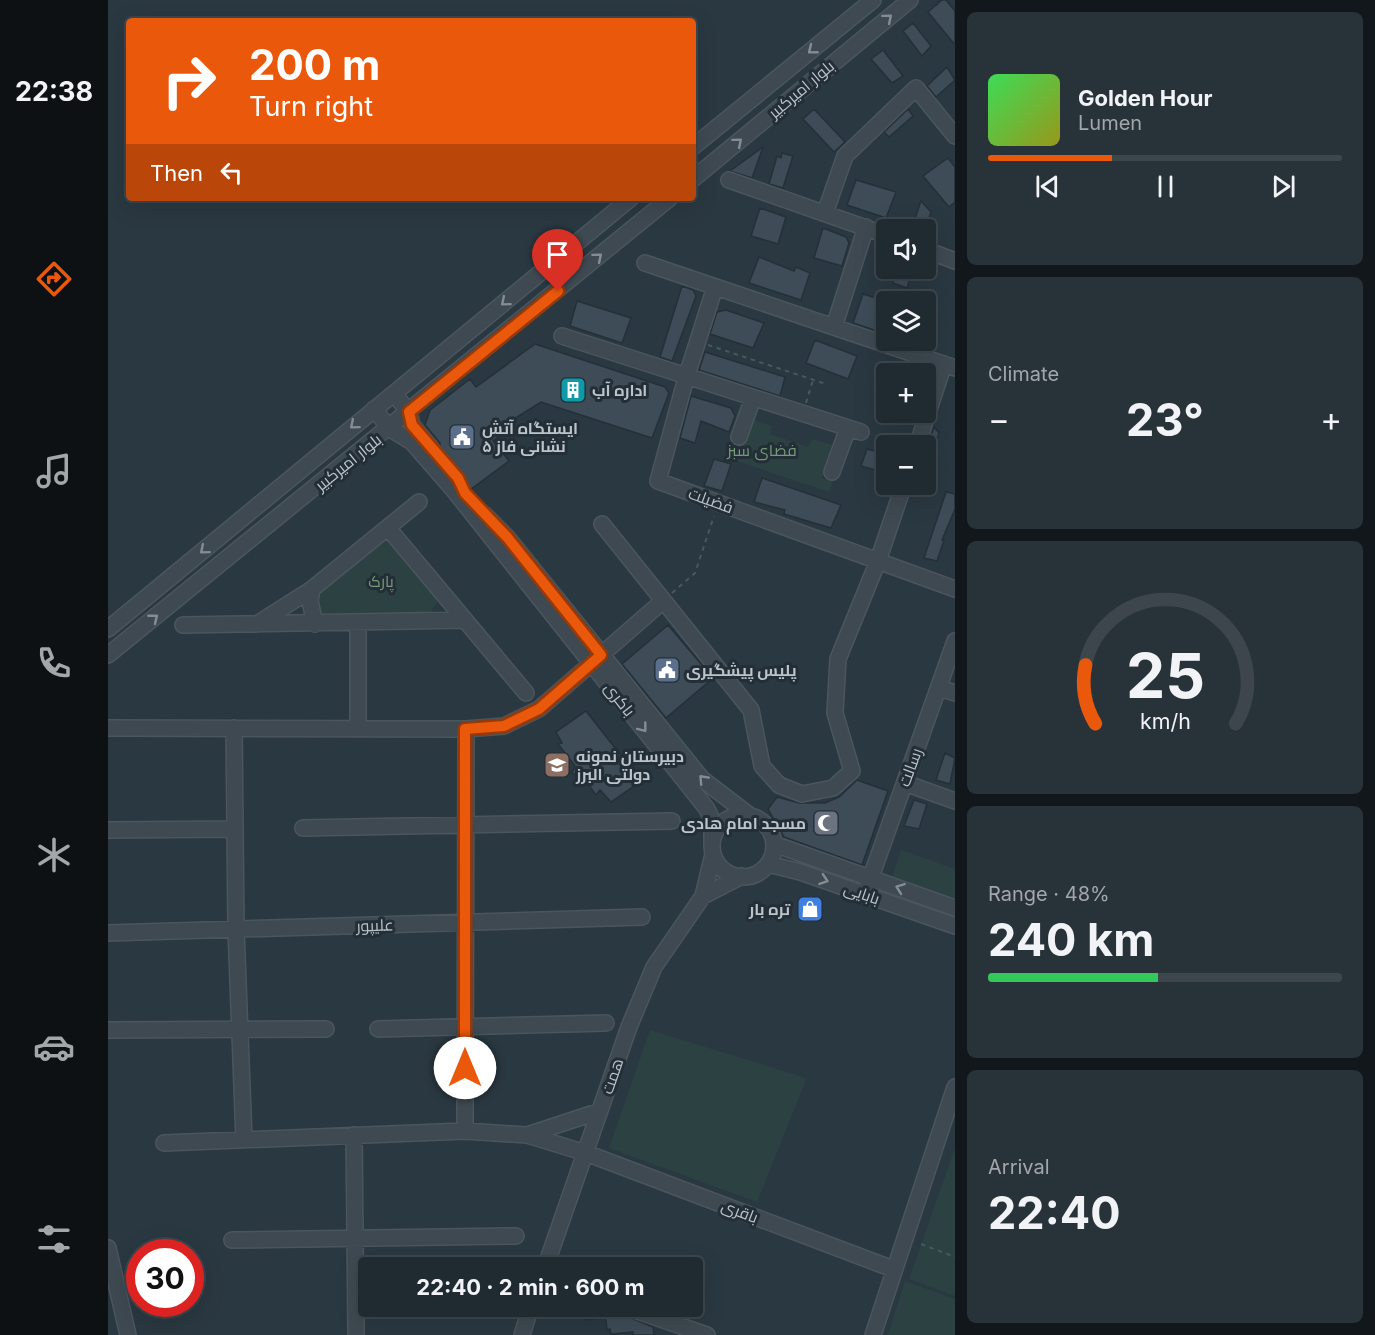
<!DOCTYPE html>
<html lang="en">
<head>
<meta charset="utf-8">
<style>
	body { margin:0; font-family:Inter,Cairo,sans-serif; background:#283239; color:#f1f3f6; height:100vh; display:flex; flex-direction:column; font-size:22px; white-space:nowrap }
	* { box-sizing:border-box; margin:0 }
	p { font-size:20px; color:#a2a7ab }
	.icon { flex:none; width:33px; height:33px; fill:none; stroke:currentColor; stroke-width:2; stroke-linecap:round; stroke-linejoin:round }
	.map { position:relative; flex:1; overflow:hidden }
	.sheet { display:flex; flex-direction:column; gap:12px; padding:12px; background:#12171b; width:420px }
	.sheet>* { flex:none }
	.hud { position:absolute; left:18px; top:18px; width:570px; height:183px; border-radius:6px; box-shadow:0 6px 24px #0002,0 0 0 2px #3d464d; background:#ea580c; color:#fff; overflow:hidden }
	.controls { position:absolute; left:768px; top:219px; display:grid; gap:12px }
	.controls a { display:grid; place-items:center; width:60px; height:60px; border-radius:6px; background:#202a31; box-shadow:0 6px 24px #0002,0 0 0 2px #3d464d; font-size:30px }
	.speed { position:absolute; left:18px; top:1239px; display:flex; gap:12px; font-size:30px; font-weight:700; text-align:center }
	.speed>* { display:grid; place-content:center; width:78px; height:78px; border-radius:50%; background:#202a31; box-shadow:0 6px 24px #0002,0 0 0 2px #3d464d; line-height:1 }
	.speed .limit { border:9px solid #d22; background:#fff; color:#111 }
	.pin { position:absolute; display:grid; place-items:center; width:51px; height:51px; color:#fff; margin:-62px -26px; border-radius:50% 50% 50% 0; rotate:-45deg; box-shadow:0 0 6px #0007 }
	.pin .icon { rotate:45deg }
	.me { position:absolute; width:66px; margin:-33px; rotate:0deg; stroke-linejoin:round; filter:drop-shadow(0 0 4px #0008) }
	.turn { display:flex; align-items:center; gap:21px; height:126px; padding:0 24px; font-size:27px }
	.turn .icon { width:78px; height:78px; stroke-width:2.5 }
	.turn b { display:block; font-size:42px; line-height:51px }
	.then { display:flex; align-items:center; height:57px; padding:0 24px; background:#0003; gap:12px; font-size:22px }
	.big { font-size:45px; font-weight:700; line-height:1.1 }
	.sheet .card { flex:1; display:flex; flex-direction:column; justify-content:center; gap:9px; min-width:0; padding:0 21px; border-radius:9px; background:#283239 }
	.sheet .dial { align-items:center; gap:0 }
	.dial svg { height:156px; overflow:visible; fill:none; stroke:#3d464d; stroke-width:7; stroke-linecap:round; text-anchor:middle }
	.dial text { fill:#f1f3f6; stroke:none }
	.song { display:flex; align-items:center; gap:18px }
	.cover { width:72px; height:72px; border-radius:9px; background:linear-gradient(135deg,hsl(130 70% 55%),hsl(60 70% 35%)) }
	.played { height:6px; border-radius:3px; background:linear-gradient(90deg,#ea580c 35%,#3d464d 35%) }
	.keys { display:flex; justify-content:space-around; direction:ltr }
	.heat { display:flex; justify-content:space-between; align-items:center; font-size:33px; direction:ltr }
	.charge { height:9px; border-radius:4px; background:linear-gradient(90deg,#34c759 48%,#3d464d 0) }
	.trip { position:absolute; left:250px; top:1257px; width:345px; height:60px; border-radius:6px; background:#202a31; box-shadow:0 6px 24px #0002,0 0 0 2px #3d464d; font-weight:700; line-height:60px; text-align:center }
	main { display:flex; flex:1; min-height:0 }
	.tab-bar { display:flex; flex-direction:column; width:108px; justify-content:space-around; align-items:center; background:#0d1114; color:#a2a7ab }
	.tab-bar .icon { width:42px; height:42px }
	.tab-bar .current { color:#ea580c }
	.tab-bar b { font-size:27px; color:#f1f3f6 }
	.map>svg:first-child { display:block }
	.green { fill:#2c4242 }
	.building { fill:#3d4c57; stroke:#253039; stroke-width:1.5 }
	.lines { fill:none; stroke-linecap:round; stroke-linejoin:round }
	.minor-casing { stroke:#4b555e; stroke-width:18 }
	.path { stroke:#455a59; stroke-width:2; stroke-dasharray:4.5 4.5; stroke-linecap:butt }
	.minor { stroke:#3e4951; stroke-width:15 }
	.oneway { stroke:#838d94 }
	.route-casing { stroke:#983908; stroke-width:15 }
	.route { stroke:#ea580c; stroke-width:10 }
	.labels { text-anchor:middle; stroke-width:6; stroke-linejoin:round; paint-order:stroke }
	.street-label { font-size:16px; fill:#bbc4cb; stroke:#232e37 }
	.poi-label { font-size:16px; font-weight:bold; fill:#bbc4cb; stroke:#232e37; text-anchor:start }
	.park-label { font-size:16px; fill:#759a78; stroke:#232e37 }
</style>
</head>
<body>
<main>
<nav class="tab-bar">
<b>22:38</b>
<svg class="icon current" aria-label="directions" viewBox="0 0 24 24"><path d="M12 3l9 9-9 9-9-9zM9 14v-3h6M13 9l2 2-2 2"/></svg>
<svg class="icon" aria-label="music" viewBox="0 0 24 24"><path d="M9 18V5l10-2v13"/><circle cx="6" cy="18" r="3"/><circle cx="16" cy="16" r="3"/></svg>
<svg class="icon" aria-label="phone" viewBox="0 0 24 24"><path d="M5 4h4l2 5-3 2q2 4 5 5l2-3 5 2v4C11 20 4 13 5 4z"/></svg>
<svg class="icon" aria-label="climate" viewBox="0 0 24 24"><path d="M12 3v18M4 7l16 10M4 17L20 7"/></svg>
<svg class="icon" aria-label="car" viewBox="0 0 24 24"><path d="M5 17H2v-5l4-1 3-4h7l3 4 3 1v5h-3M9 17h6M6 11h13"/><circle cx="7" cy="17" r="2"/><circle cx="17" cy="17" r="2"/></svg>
<svg class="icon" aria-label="filters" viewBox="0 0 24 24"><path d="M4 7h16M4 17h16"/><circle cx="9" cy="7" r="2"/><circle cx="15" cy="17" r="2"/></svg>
</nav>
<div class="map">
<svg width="847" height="1335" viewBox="0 0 847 1335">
	<rect width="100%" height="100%" fill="#2a3841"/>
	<path class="green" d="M643 419 664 426 662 434 700 447 704 439 725 445 714 478 725 482 721 492 620 458 625 443 634 445Z
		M277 538 284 541 328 593 330 600 321 615 218 618 210 614 206 591Z
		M793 850 847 869V899L784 877Z
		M542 1030 695 1077 698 1080 649 1202 501 1148Z
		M847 1148V1296L801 1279Z
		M797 1281 847 1299V1335H780Z"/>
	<path class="building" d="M834 0H838L847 11V45L820 12Z
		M805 23 823 46 814 56 795 31Z
		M775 50 795 76 784 83 763 59Z
		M839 67 847 80 828 97 819 86Z
		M706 109 737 142 726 152 695 119Z
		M800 109 805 116 781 137 776 132Z
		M655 147 644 178 622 171Z
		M674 153 685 156 675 188 661 184 669 156 673 158Z
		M840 158 847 167V202L841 207 815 176Z
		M748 180 788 192 778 218 739 205Z
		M813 201 823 212 817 230H803Z
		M652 208 678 217 670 244 643 236Z
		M715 228 738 237 741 243 734 266 706 258Z
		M651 257 686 271 688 267 702 273 693 300 641 283Z
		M790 268H805L799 288 785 283Z
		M574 286 585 290 588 296 564 361 552 357Z
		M755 294 778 301V334L745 323Z
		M469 301 523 318 514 343 462 326Z
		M618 310 656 323 645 348 602 334 609 312Z
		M707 340 749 356 740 379 698 363Z
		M427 344 557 387 561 393 544 438 433 402 398 424 401 429 385 441 401 461 359 492 331 455 332 443 317 425 322 410 362 379 368 387Z
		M597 352 677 377 672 396 591 370Z
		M583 396 623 408 627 416 621 432 593 421 587 443 572 438Z
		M826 427 831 433 818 467V450Z
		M759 449 778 454V473L753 466Z
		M606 459 623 464 614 491 596 486Z
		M654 478 733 505 723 528 676 514 677 510 646 502Z
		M838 492 847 494V509L834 540H836L829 561 816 558Z
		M560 625 605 678 558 718 514 664Z
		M478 711 533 781 503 802 492 790 488 795 477 780 464 773 467 766 450 744 454 743 448 732Z
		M837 753 847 758 842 784 828 780Z
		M749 780 780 791 754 865 676 837 660 809 669 797 691 803H717L731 797Z
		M806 800 819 804 811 829 796 826Z
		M449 1306H495L494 1318 477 1320 476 1315 452 1318Z
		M497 1311H507L545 1327 546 1335H525V1332L503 1334 502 1329 499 1330Z"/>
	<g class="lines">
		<g class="minor-casing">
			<path id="minor" d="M585 147 765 0
				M585 179 802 0
				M621 180 778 235
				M717 213 737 156 808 88 847 136
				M818 250 847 261
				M537 263 847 368
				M607 287 578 378 550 481 847 589
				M726 327 758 227
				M454 336 753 432
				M286 394 301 412 304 425 324 449
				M266 409 281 428 304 442 344 488 599 809 604 820V844
				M631 437 645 398
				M809 446 836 364
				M724 472 740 428
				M376 514 399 537 594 779 641 815
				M494 524 643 710 654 766 671 785 694 794 725 788 744 771 727 713 730 659 770 561 796 484
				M280 528 418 693
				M250 623V729
				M149 624 204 589
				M207 624 202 601 204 589 311 502
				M75 625 356 620
				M0 629 523 198
				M0 655 562 198
				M831 688 847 693
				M0 728 358 729 396 726 431 709 555 601
				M126 728 128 929 136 1140
				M797 783 847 801
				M604 846a31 31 0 1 1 62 0a31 31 0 1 1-62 0Z
				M195 828 564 821
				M0 830 127 829
				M666 844 847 908
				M660 864 692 872 847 926
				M757 894 847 641
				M595 896 634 876
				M0 933 534 917
				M270 1029 498 1023
				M0 1030 218 1029
				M357 1131 358 729
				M246 1135 248 1335
				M419 1135 492 1111
				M56 1143 357 1131 419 1135 478 1153 785 1269
				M124 1240 408 1236
				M0 1248 20 1335
				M437 1268 521 1027 546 967 595 896 605 854
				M515 1306 599 1335
				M414 1335 423 1306
				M765 1335 847 1087"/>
		</g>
		<path class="path" d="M600 345 718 384
			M698 403 705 380
			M564 593 587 573 606 516
			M813 1244 847 1257"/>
		<use href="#minor" class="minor"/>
	</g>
	<defs><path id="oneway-chevron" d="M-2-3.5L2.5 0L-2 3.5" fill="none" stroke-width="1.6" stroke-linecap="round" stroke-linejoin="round" transform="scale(1.5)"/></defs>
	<g class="oneway">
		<use href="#oneway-chevron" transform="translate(780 18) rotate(-40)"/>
		<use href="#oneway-chevron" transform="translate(704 50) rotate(141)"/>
		<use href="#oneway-chevron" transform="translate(630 142) rotate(-40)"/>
		<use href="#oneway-chevron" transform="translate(490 257) rotate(-40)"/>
		<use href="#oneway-chevron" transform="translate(397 302) rotate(140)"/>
		<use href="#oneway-chevron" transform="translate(246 425) rotate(140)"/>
		<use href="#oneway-chevron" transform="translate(96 550) rotate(140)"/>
		<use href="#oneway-chevron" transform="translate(46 618) rotate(-39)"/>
		<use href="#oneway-chevron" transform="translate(535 728) rotate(52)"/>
		<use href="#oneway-chevron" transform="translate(595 779) rotate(-133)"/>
		<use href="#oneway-chevron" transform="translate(716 880) rotate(19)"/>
		<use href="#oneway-chevron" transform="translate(792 888) rotate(-160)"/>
	</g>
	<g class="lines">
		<g class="route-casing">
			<path id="route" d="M357 1068V729L396 726 431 709 493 655 399 537 357 493 350 478 304 425 301 412 450 291"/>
		</g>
		<use href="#route" class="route"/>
	</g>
	<defs>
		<g id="building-square" transform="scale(1.35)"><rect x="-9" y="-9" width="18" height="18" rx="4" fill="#0f9aa8" stroke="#232e37"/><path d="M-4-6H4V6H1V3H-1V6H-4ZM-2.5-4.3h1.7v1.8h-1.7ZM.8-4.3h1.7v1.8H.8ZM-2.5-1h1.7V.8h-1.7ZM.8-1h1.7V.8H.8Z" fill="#fff"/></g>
		<g id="civic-square" transform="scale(1.35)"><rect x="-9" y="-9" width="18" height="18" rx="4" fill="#5c6f8a" stroke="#232e37"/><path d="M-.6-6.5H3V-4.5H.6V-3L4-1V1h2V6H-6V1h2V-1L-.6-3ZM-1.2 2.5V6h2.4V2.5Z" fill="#fff"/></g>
		<g id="school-square" transform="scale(1.35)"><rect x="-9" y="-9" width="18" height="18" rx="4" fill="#8d6e63" stroke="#232e37"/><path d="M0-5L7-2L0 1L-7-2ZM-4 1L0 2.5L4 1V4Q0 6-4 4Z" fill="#fff"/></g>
		<g id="mosque-square" transform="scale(1.35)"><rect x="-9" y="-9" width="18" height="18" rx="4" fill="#6b7280" stroke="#232e37"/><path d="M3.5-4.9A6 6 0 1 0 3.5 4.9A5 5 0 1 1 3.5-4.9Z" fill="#fff"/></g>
		<g id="shop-square" transform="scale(1.35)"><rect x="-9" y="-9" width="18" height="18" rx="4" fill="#3f7fe0" stroke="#232e37"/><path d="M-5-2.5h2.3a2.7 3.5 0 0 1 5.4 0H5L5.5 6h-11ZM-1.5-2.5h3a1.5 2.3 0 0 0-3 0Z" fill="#fff"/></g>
	</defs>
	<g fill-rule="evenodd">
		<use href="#building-square" x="465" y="390"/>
		<use href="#civic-square" x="354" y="437"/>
		<use href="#civic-square" x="559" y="670"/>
		<use href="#school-square" x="449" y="765"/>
		<use href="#mosque-square" x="718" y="823"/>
		<use href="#shop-square" x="702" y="909"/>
	</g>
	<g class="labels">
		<g class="street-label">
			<text transform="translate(693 89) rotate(-40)" y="6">بلوار امیرکبیر</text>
			<text transform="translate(240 462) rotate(-39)" y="6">بلوار امیرکبیر</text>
			<text transform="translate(603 500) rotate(20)" y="6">فضیلت</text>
			<text transform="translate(512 699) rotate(52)" y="6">باکری</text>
			<text transform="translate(802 767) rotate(-70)" y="6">رسالت</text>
			<text transform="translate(754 893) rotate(19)" y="6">بابایی</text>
			<text transform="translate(267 925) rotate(-2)" y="6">علیپور</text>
			<text transform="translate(504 1076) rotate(-71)" y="6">همت</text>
			<text transform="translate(632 1211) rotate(21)" y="6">باقری</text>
		</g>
		<g class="poi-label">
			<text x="484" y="396">اداره آب</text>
			<text x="374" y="434">ایستگاه آتش<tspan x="374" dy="18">نشانی فاز ۵</tspan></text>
			<text x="578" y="676">پلیس پیشگیری</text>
			<text x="468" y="762">دبیرستان نمونه<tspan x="468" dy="18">دولتی البرز</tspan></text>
			<text x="698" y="829" text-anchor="end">مسجد امام هادی</text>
			<text x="682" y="915" text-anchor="end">تره بار</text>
		</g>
		<g class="park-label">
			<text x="654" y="456">فضای سبز</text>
			<text x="273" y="587">پارک</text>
		</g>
	</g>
</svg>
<div class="controls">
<a><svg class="icon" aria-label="sound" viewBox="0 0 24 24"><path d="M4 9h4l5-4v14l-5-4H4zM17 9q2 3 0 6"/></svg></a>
<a><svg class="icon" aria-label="layers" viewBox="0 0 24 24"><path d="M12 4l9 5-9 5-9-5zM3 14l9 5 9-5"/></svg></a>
<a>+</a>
<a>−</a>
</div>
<div class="speed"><div class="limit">30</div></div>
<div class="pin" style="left:450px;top:291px;background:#d93025"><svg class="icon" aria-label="arrive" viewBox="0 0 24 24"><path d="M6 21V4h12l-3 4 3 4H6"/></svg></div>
<svg class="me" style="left:357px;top:1068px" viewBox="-20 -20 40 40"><circle r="19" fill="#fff"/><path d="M0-13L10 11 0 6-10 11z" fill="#ea580c"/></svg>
<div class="trip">22:40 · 2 min · 600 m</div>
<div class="hud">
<div class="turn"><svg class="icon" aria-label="right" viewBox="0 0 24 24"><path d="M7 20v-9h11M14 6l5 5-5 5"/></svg><div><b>200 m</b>Turn right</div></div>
<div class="then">Then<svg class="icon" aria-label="left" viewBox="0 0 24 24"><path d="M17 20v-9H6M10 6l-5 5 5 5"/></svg></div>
</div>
</div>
<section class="sheet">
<div class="card">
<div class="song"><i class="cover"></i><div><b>Golden Hour</b><p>Lumen</p></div></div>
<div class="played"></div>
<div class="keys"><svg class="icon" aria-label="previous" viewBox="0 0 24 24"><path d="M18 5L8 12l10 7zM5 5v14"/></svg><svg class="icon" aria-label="pause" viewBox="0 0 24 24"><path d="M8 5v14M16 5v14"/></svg><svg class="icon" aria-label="next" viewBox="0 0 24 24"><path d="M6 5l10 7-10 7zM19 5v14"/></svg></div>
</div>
<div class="card"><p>Climate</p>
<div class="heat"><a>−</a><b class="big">23°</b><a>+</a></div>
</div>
<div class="card dial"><svg viewBox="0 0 100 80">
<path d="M14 69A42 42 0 1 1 86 69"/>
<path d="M14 69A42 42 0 0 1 9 39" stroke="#ea580c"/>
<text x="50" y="56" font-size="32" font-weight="700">25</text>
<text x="50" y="72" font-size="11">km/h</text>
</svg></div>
<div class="card"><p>Range · 48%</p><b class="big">240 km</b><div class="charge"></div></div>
<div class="card"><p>Arrival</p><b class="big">22:40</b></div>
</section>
</main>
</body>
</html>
